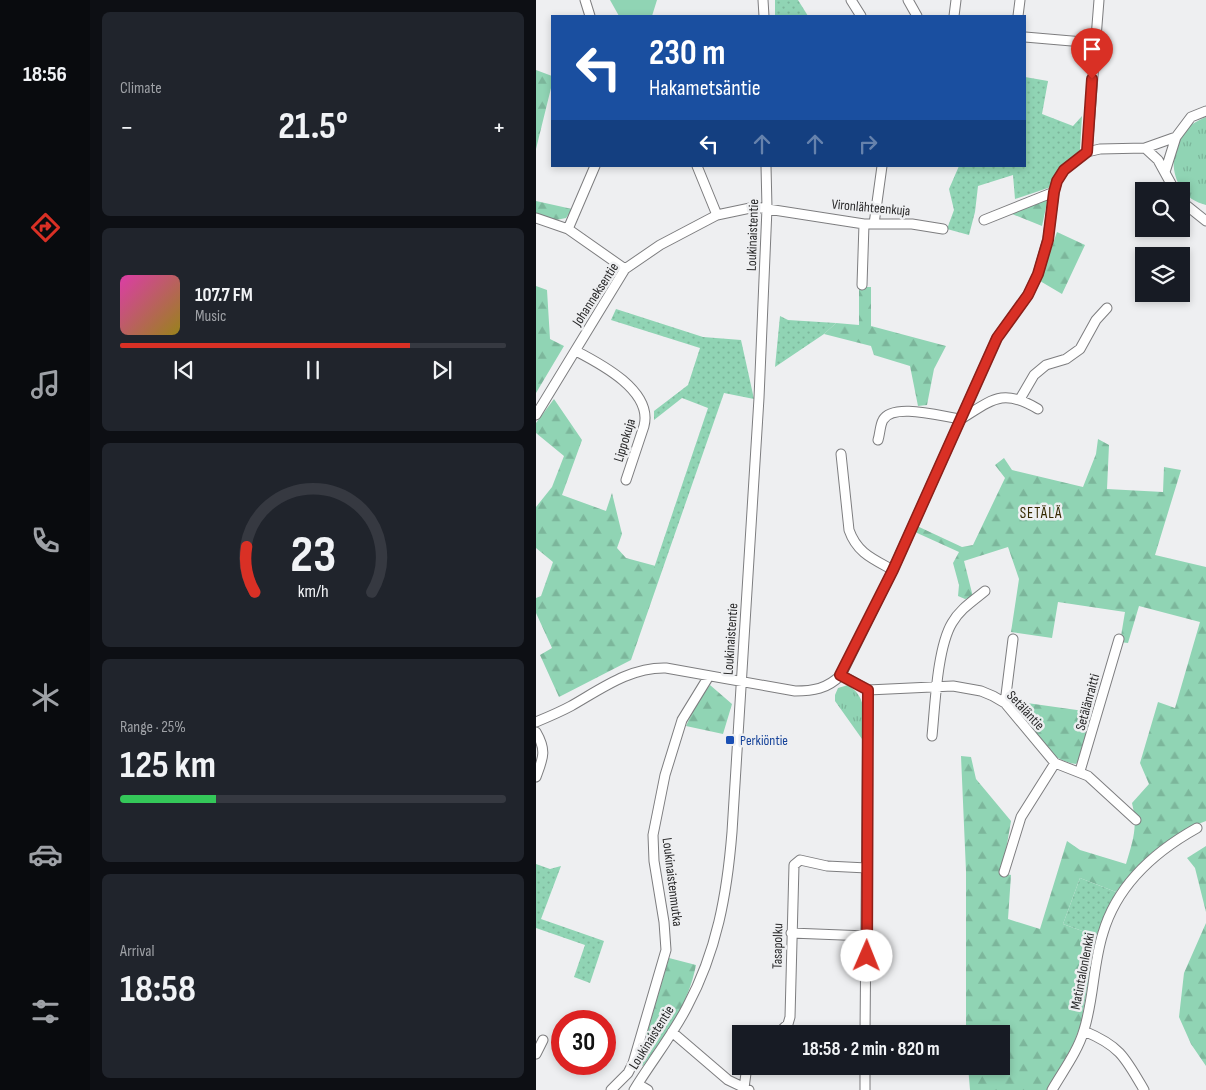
<!DOCTYPE html>
<html lang="en">
<head>
<meta charset="utf-8">
<style>
	body { margin:0; font-family:"Sofia Sans Condensed",sans-serif; background:#20242c; color:#f1f3f6; height:100vh; display:flex; flex-direction:column; font-size:19px; white-space:nowrap }
	* { box-sizing:border-box; margin:0 }
	p { font-size:16px; color:#9ea1a6 }
	.icon { flex:none; width:28px; height:28px; fill:none; stroke:currentColor; stroke-width:2; stroke-linecap:round; stroke-linejoin:round }
	.map { position:relative; flex:1; overflow:hidden }
	.drawer { display:flex; flex-direction:column; gap:12px; padding:12px; background:#0d0f14; width:446px }
	.drawer>* { flex:none }
	.banner { position:absolute; left:15px; top:15px; width:475px; height:152px; border-radius:0px; box-shadow:0 2px 8px #0003; background:#1a4fa0; color:#fff; overflow:hidden }
	.controls { position:absolute; left:599px; top:182px; display:grid; gap:10px }
	.controls a { display:grid; place-items:center; width:55px; height:55px; border-radius:0px; background:#171b24; box-shadow:0 2px 8px #0003; font-size:25px }
	.speed { position:absolute; left:15px; top:1010px; display:flex; gap:10px; font-size:25px; font-weight:700; text-align:center }
	.speed>* { display:grid; place-content:center; width:65px; height:65px; border-radius:50%; background:#171b24; box-shadow:0 2px 8px #0003; line-height:1 }
	.speed .limit { border:8px solid #d22; background:#fff; color:#111 }
	.pin { position:absolute; display:grid; place-items:center; width:42px; height:42px; color:#fff; margin:-51px -21px; border-radius:50% 50% 50% 0; rotate:-45deg; box-shadow:0 0 5px #0007 }
	.pin .icon { rotate:45deg }
	.me { position:absolute; width:55px; margin:-28px; rotate:1deg; stroke-linejoin:round; filter:drop-shadow(0 0 4px #0008) }
	.turn { display:flex; align-items:center; gap:18px; height:105px; padding:0 15px; font-size:22px }
	.turn .icon { width:65px; height:65px; stroke-width:2.5 }
	.turn b { display:block; font-size:35px; line-height:42px }
	.lanes { display:flex; align-items:center; height:48px; padding:0 15px; background:#0003; justify-content:center; gap:25px; direction:ltr }
	.lanes .off { opacity:.35 }
	.big { font-size:38px; font-weight:700; line-height:1.1 }
	.drawer .tile { flex:1; display:flex; flex-direction:column; justify-content:center; gap:8px; min-width:0; padding:0 18px; border-radius:8px; background:#20242c }
	.drawer .dial { align-items:center; gap:0 }
	.dial svg { height:130px; overflow:visible; fill:none; stroke:#363941; stroke-width:7; stroke-linecap:round; text-anchor:middle }
	.dial text { fill:#f1f3f6; stroke:none }
	.song { display:flex; align-items:center; gap:15px }
	.cover { width:60px; height:60px; border-radius:8px; background:linear-gradient(135deg,hsl(320 70% 55%),hsl(50 70% 35%)) }
	.played { height:5px; border-radius:2px; background:linear-gradient(90deg,#d93025 75%,#363941 75%) }
	.keys { display:flex; justify-content:space-around; direction:ltr }
	.heat { display:flex; justify-content:space-between; align-items:center; font-size:28px; direction:ltr }
	.charge { height:8px; border-radius:4px; background:linear-gradient(90deg,#34c759 25%,#363941 0) }
	.trip { position:absolute; left:196px; top:1025px; width:278px; height:50px; border-radius:0px; background:#171b24; box-shadow:0 2px 8px #0003; font-weight:700; line-height:50px; text-align:center }
	main { display:flex; flex:1; min-height:0 }
	.dock { display:flex; flex-direction:column; width:90px; justify-content:space-around; align-items:center; background:#090b0e; color:#9ea1a6 }
	.dock .icon { width:35px; height:35px }
	.dock .current { color:#d93025 }
	.dock b { font-size:22px; color:#f1f3f6 }
	.map>svg:first-child { display:block }
	.grass { fill:url(#grass-tufts) }
	.forest { fill:url(#forest-firs) }
	.park { fill:url(#park-dots) }
	.pitch { fill:#90d4b4 }
	.lines { fill:none; stroke-linecap:round; stroke-linejoin:round }
	.minor-casing { stroke:#7d7d7f; stroke-width:11 }
	.minor { stroke:#fff; stroke-width:9 }
	.route-casing { stroke:#8d1f18; stroke-width:12 }
	.route { stroke:#d93025; stroke-width:9 }
	.transit-dot { fill:#1a4fb4; stroke:#eeeff1; stroke-width:2 }
	.labels { text-anchor:middle; stroke-width:5; stroke-linejoin:round; paint-order:stroke }
	.street-label { font-size:14px; fill:#282829; stroke:#eeeff1 }
	.transit-label { font-size:14px; fill:#164399; stroke:#eeeff1; text-anchor:start }
	.neighbourhood-label { font-size:15px; letter-spacing:1px; fill:#352900; stroke:#eeeff1 }
</style>
</head>
<body>
<main>
<nav class="dock">
<b>18:56</b>
<svg class="icon current" aria-label="directions" viewBox="0 0 24 24"><path d="M12 3l9 9-9 9-9-9zM9 14v-3h6M13 9l2 2-2 2"/></svg>
<svg class="icon" aria-label="music" viewBox="0 0 24 24"><path d="M9 18V5l10-2v13"/><circle cx="6" cy="18" r="3"/><circle cx="16" cy="16" r="3"/></svg>
<svg class="icon" aria-label="phone" viewBox="0 0 24 24"><path d="M5 4h4l2 5-3 2q2 4 5 5l2-3 5 2v4C11 20 4 13 5 4z"/></svg>
<svg class="icon" aria-label="climate" viewBox="0 0 24 24"><path d="M12 3v18M4 7l16 10M4 17L20 7"/></svg>
<svg class="icon" aria-label="car" viewBox="0 0 24 24"><path d="M5 17H2v-5l4-1 3-4h7l3 4 3 1v5h-3M9 17h6M6 11h13"/><circle cx="7" cy="17" r="2"/><circle cx="17" cy="17" r="2"/></svg>
<svg class="icon" aria-label="filters" viewBox="0 0 24 24"><path d="M4 7h16M4 17h16"/><circle cx="9" cy="7" r="2"/><circle cx="15" cy="17" r="2"/></svg>
</nav>
<section class="drawer">
<div class="tile"><p>Climate</p>
<div class="heat"><a>−</a><b class="big">21.5°</b><a>+</a></div>
</div>
<div class="tile">
<div class="song"><i class="cover"></i><div><b>107.7 FM</b><p>Music</p></div></div>
<div class="played"></div>
<div class="keys"><svg class="icon" aria-label="previous" viewBox="0 0 24 24"><path d="M18 5L8 12l10 7zM5 5v14"/></svg><svg class="icon" aria-label="pause" viewBox="0 0 24 24"><path d="M8 5v14M16 5v14"/></svg><svg class="icon" aria-label="next" viewBox="0 0 24 24"><path d="M6 5l10 7-10 7zM19 5v14"/></svg></div>
</div>
<div class="tile dial"><svg viewBox="0 0 100 80">
<path d="M14 69A42 42 0 1 1 86 69"/>
<path d="M14 69A42 42 0 0 1 9 41" stroke="#d93025"/>
<text x="50" y="56" font-size="32" font-weight="700">23</text>
<text x="50" y="72" font-size="11">km/h</text>
</svg></div>
<div class="tile"><p>Range · 25%</p><b class="big">125 km</b><div class="charge"></div></div>
<div class="tile"><p>Arrival</p><b class="big">18:58</b></div>
</section>
<div class="map">
<svg width="670" height="1090" viewBox="0 0 670 1090">
	<defs>
		<pattern id="grass-tufts" width="24" height="20" patternUnits="userSpaceOnUse" patternTransform="scale(1.25)"><rect width="24" height="20" fill="#90d4b4"/><path d="M3 7l-1-3M5 7V3M7 7l1-3M15 17l-1-3M17 17v-4M19 17l1-3" fill="none" stroke="#7cb69b"/></pattern>
		<pattern id="forest-firs" width="22" height="20" patternUnits="userSpaceOnUse" patternTransform="scale(1.25)"><rect width="22" height="20" fill="#90d4b4"/><path d="M5 1l3.5 6h-7zM16 11l3.5 6h-7z" fill="#7cb69b"/></pattern>
		<pattern id="park-dots" width="8" height="8" patternUnits="userSpaceOnUse" patternTransform="scale(1.25)"><rect width="8" height="8" fill="#90d4b4"/><path d="M2 2h.1M6 6h.1" fill="none" stroke="#7cb69b" stroke-width="1.8" stroke-linecap="round"/></pattern>
	</defs>
	<rect width="100%" height="100%" fill="#eeeff1"/>
	<path class="grass" d="M670 117V205C637 197 629 159 647 132 653 125 661 121 670 117Z
		M312 685C333 699 327 716 326 739L299 701V695L302 688Z"/>
	<path class="forest" d="M0 70 16 76V84L0 149Z
		M512 198 506 226 476 214Z
		M0 201 36 209 30 218 20 220 0 213Z
		M521 232 549 245 526 294 504 281Z
		M0 286 11 290 14 339 28 346 0 393Z
		M323 287H335V326L410 346 398 369 391 405 382 406 374 366 338 355 335 346 288 334 300 323 323 325Z
		M18 399 46 440 26 495 70 511 76 493 86 534 81 548 90 558 127 568 95 660 23 697 4 655 16 648 0 613V598L5 596 17 562 0 548V507L16 487 28 456 0 433V423Z
		M562 439 573 445 571 489 627 492 628 467 645 470 619 555 670 567V821C631 835 605 860 580 892L544 878 527 924 560 936 545 1024 537 1045 511 1090H434L432 1066H465V1034H430V871L425 756 435 757 440 779 475 821 466 873 475 875 472 919 504 929 531 841 544 850 590 864C597 840 602 828 596 803L613 784 604 763 622 702 639 708 664 622 603 606 592 643 584 642 589 612 522 602 516 638 475 632 483 579 472 547 428 561 437 597 429 599 422 596 423 585 417 563 423 552 379 532 381 526 426 547 437 545 469 478 459 465 468 458 476 470 547 487 560 454Z
		M174 685 196 704 187 734 150 726 160 704Z
		M491 703 555 712C556 729 550 751 540 764 511 760 499 735 483 713L481 707Z
		M670 846V912L659 868 651 858Z
		M670 923V1066L655 1044 643 1017 648 973Z
		M133 958 160 965C152 1006 131 1032 107 1066L102 1063Z"/>
	<path class="park" d="M239 0H262L272 16H239Z
		M489 77 512 81 506 114 537 126 546 116 544 150 523 169 515 187 479 199 477 175 442 186 439 212 433 235 411 229 418 210 413 189 423 166H489Z
		M80 309 167 337 205 340 218 399 188 393 127 568H118L172 408 146 398 118 420V411L152 385 164 348 75 320Z
		M244 316 252 320 300 323 288 334 239 367Z
		M0 864 14 869 25 866 5 919 68 941 54 983 38 977 49 945 0 928Z
		M544 878 580 892 560 936 527 924Z"/>
	<path class="pitch" d="M74 0H121L116 16H83Z"/>
	<g class="lines">
		<g class="minor-casing">
			<path id="minor" d="M49 0 54 16
				M227 0 228 16
				M315 0 325 16
				M372 0 381 16
				M418 16 420 0
				M482 16 484 0
				M489 37 559 43
				M609 148 622 160 639 191
				M551 152 563 0
				M161 166 181 215
				M629 172 640 137
				M645 201 670 221
				M0 218 32 229 89 269
				M448 220 518 192
				M338 224 346 166
				M32 229 59 166
				M326 285 328 224
				M40 351C65 364 117 391 108 426L90 480
				M484 399 498 375 510 365 530 359 544 349 560 320 571 308
				M0 415 89 269 124 245 181 215 219 207 328 224H376L407 229
				M425 419C457 399 467 388 502 409
				M342 440C344 434 344 425 347 420 357 402 407 417 425 419
				M305 454 313 530C321 553 337 559 357 570
				M305 675 332 690 329 1034
				M332 690 417 686 445 691 457 696 469 703 519 763 552 776 600 820
				M469 703 477 639
				M0 722C12 717 24 712 35 706 65 689 94 667 130 668L259 691C277 691 291 689 305 675L357 570 461 338 492 295 502 274 512 239 518 192 521 181 528 170 551 152 564 149 609 148 640 137 655 117 670 111
				M0 732C11 751 7 758 0 777
				M396 736C399 707 401 648 416 623 424 609 437 601 449 591
				M544 771 583 639
				M468 872 485 817 519 763
				M255 933 331 936
				M247 1030 329 1034
				M548 1031C584 1046 589 1057 608 1090
				M136 1032 192 1080 213 1090
				M241 1034 252 1024 254 1017 258 865 264 860 291 866 331 868
				M0 1054 7 1040
				M102 1084 112 1090
				M208 1088 211 1066
				M75 1090 92 1073 97 1063 130 950 128 922 118 861 117 835 129 775 146 720 173 676
				M98 1090C115 1062 136 1036 151 1007 181 951 191 894 196 832L223 398 231 208 230 166
				M329 1090V1066
				M516 1090C527 1071 542 1051 548 1030 558 998 557 964 567 933 581 885 618 852 661 828"/>
		</g>
		<use href="#minor" class="minor"/>
	</g>
	<g class="lines">
		<g class="route-casing">
			<path id="route" d="M331 956 332 690 304 675 357 570 461 338 492 295 502 274 512 240 518 192 521 181 528 170 551 152 556 79"/>
		</g>
		<use href="#route" class="route"/>
	</g>
	<rect class="transit-dot" x="189" y="735" width="10" height="10" rx="2.5"/>
	<g class="labels">
		<g class="street-label">
			<text transform="translate(335 207) rotate(5)" y="5">Vironlähteenkuja</text>
			<text transform="translate(216 235) rotate(-88)" y="5">Loukinaistentie</text>
			<text transform="translate(59 294) rotate(-57)" y="5">Johanneksentie</text>
			<text transform="translate(88 440) rotate(-73)" y="5">Lippokuja</text>
			<text transform="translate(194 639) rotate(-86)" y="5">Loukinaistentie</text>
			<text transform="translate(551 702) rotate(-75)" y="5">Setälänraitti</text>
			<text transform="translate(490 710) rotate(47)" y="5">Setäläntie</text>
			<text transform="translate(137 882) rotate(83)" y="5">Loukinaistenmutka</text>
			<text transform="translate(241 946) rotate(-89)" y="5">Tasapolku</text>
			<text transform="translate(546 971) rotate(-79)" y="5">Matintalonlenkki</text>
			<text transform="translate(115 1037) rotate(-58)" y="5">Loukinaistentie</text>
		</g>
		<g class="transit-label">
			<text x="204" y="745">Perkiöntie</text>
		</g>
		<g class="neighbourhood-label">
			<text x="505" y="518">SETÄLÄ</text>
		</g>
	</g>
</svg>
<div class="controls">
<a><svg class="icon" aria-label="search" viewBox="0 0 24 24"><circle cx="10" cy="10" r="6"/><path d="M15 15l6 6"/></svg></a>
<a><svg class="icon" aria-label="layers" viewBox="0 0 24 24"><path d="M12 4l9 5-9 5-9-5zM3 14l9 5 9-5"/></svg></a>
</div>
<div class="speed"><div class="limit">30</div></div>
<div class="pin" style="left:556px;top:79px;background:#d93025"><svg class="icon" aria-label="arrive" viewBox="0 0 24 24"><path d="M6 21V4h12l-3 4 3 4H6"/></svg></div>
<svg class="me" style="left:331px;top:956px" viewBox="-20 -20 40 40"><circle r="19" fill="#fff"/><path d="M0-13L10 11 0 6-10 11z" fill="#d93025"/></svg>
<div class="trip">18:58 · 2 min · 820 m</div>
<div class="banner">
<div class="turn"><svg class="icon" aria-label="left" viewBox="0 0 24 24"><path d="M17 20v-9H6M10 6l-5 5 5 5"/></svg><div><b>230 m</b>Hakametsäntie</div></div>
<div class="lanes"><svg class="icon" aria-label="left" viewBox="0 0 24 24"><path d="M17 20v-9H6M10 6l-5 5 5 5"/></svg><svg class="icon off" aria-label="ahead" viewBox="0 0 24 24"><path d="M12 20V5M6 11l6-6 6 6"/></svg><svg class="icon off" aria-label="ahead" viewBox="0 0 24 24"><path d="M12 20V5M6 11l6-6 6 6"/></svg><svg class="icon off" aria-label="right" viewBox="0 0 24 24"><path d="M7 20v-9h11M14 6l5 5-5 5"/></svg></div>
</div>
</div>
</main>
</body>
</html>
